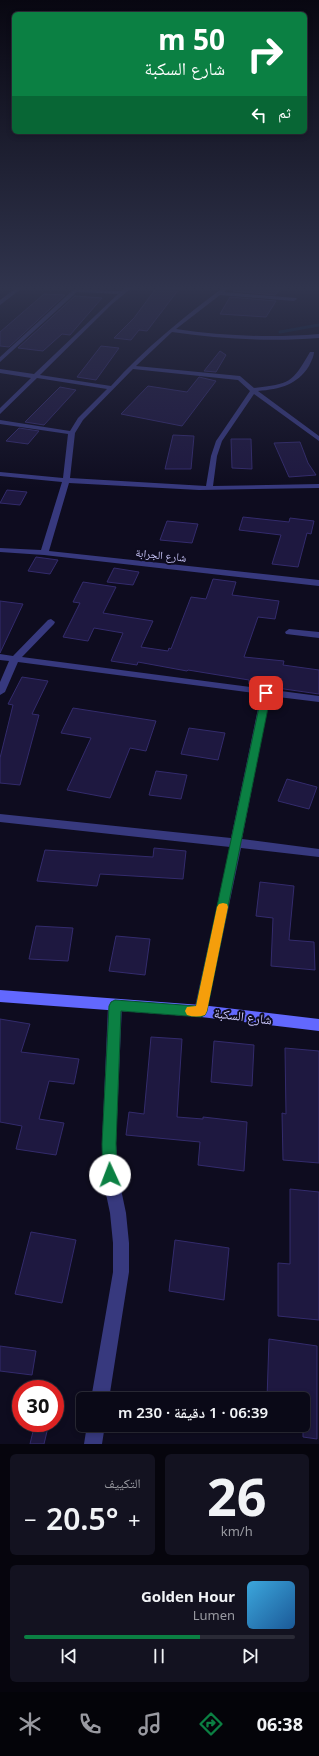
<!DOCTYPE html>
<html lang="ar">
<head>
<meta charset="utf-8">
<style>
	body { margin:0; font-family:"Noto Sans","Noto Naskh Arabic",sans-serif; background:#131220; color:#f1f3f6; direction:rtl; height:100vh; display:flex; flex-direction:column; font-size:15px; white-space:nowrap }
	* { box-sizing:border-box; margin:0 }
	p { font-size:13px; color:#999aa1 }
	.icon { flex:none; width:22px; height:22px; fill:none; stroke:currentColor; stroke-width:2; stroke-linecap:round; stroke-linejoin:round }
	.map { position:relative; height:1444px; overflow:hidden; direction:ltr }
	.sheet { display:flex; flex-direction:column; gap:10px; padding:10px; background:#06050d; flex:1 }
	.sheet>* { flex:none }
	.hud { position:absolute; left:12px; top:12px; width:295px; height:122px; border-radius:6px; box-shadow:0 2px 6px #0003,0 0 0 1px #2a2a36; direction:rtl; background:#0b8043; color:#fff; overflow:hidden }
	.speed { position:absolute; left:12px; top:1380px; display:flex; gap:8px; font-size:20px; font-weight:700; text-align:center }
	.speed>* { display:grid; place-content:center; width:52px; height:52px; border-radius:50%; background:#0a0917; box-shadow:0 2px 6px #0003,0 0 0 1px #2a2a36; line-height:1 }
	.speed .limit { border:6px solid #d22; background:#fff; color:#111 }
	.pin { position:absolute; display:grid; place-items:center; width:34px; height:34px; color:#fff; margin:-17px; border-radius:8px; box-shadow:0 2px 6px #0006 }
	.me { position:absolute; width:44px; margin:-22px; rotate:358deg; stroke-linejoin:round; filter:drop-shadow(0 0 3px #0008) }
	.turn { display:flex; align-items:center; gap:14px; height:84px; padding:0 16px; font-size:18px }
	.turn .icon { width:52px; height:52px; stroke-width:2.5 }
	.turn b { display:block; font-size:28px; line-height:34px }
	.then { display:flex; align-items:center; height:38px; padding:0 16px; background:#0003; gap:8px; font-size:15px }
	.big { font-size:30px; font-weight:600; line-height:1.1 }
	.sheet .widget { flex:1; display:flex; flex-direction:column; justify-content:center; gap:6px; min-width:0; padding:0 14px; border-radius:6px; background:#131220 }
	.sheet .dial { align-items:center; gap:0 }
	.dial b { font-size:52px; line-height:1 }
	.song { display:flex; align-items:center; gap:12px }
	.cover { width:48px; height:48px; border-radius:6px; background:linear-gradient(135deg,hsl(200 70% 55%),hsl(210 70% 35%)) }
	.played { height:4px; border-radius:2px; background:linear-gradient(90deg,#0b8043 65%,#2a2a36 65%) }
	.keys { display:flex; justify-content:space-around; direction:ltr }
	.heat { display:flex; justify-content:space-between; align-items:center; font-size:22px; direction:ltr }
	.sheet .tiles { flex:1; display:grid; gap:10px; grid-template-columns:1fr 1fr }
	.widget:last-child { grid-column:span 2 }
	.trip { position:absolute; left:76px; top:1392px; width:234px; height:40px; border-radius:6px; background:#0a0917; box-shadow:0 2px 6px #0003,0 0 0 1px #2a2a36; font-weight:600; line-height:40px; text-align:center; direction:rtl }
	.tabs { display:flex; height:64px; justify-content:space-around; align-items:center; background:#040409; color:#999aa1 }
	.tabs .icon { width:28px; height:28px }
	.tabs .active { color:#0b8043 }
	.tabs b { font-size:18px; color:#f1f3f6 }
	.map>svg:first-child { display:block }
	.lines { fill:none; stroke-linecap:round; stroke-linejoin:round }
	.stream { stroke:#091e3b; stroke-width:3 }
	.building { fill:#1e1840; stroke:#332b6c }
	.street { fill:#37397e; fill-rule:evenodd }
	.secondary { fill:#6268fe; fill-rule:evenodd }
	.route { fill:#0b8043; stroke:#07532c }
	.slow { fill:#f59e0b }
	.labels { text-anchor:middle; stroke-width:4; stroke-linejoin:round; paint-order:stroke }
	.street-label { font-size:11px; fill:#cdcaff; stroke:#0e0c1f }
	.near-street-label { font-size:13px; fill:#cdcaff; stroke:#0e0c1f }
</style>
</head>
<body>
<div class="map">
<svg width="319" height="1444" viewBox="0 0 319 1444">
	<rect width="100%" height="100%" fill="#0e0c1f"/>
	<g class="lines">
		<path class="stream" d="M280 332 319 325"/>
	</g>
	<path class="building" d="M236 286H265L281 288 275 295 233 291Z
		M157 287 179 289 147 331 139 330 131 340 114 338 134 318Z
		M44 294 65 295 9 347 0 346V332Z
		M75 296 102 298 70 335 62 334 43 351 18 348Z
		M230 297 276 301 266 317 220 314Z
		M101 346 119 348 96 380 77 377Z
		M220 351 226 355 216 372 204 371Z
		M199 377 216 381 182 426 121 414 148 386 187 392Z
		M60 387 76 390 44 425 25 422Z
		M19 428 39 431 28 444 6 441Z
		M173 435 194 436 191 469H165Z
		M231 439H251L252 469 232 468Z
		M300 442 308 463 316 475 289 477 274 443Z
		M7 490 27 492 20 505 0 503Z
		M243 517 289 522 290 518 314 521 311 534 307 533 298 567 272 564 281 535 239 530Z
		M167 521 198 524 192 543 160 540Z
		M36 557 58 560 50 574 28 571Z
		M114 568 139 572 133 585 107 582Z
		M213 579 236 582 232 595 279 601 275 619 258 617 244 657 284 661 283 665 319 670V694L249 684V680L188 670 187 671 138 662 137 665 111 661 123 633 94 628 88 641 63 637 80 603 73 602 83 582 116 587 103 613 153 621 141 647 168 651 169 648 171 649 191 597 206 599Z
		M0 601 23 604 0 653Z
		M22 677 48 681 32 714 39 715 20 785 0 783V758L13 705 8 704Z
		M73 708 156 721 146 751 130 748 110 798 67 790 91 738 61 733Z
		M189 728 225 733 218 760 181 754Z
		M156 771 187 775 181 799 149 795Z
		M287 779 317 787 309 809 278 801Z
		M154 848 186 851 183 879 100 874 97 886 37 881 45 850 153 857Z
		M260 882 294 886 289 940 314 942 315 970 271 966 273 918 256 916Z
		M36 926 73 928 68 961 29 959Z
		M116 936 150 939 145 975 109 971Z
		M0 1019 30 1024 21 1052 79 1059 74 1084 49 1081 39 1119 64 1123 56 1155 16 1149 22 1126 0 1122Z
		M151 1037 182 1039 177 1117 203 1119V1117L247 1122 244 1171 198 1165 200 1142 126 1135 129 1112 144 1114Z
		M214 1041 254 1045 252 1086 211 1082Z
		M285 1048 319 1051V1163L283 1160 282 1113 286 1114Z
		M290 1189 319 1192V1320L278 1316V1263L290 1264Z
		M31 1232 76 1240 62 1303 15 1294Z
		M175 1240 229 1248 224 1300 169 1291Z
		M269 1339 317 1346V1439L303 1437V1399H267Z
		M0 1346 36 1351 32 1375 0 1371Z
		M35 1423H49L44 1444H30Z"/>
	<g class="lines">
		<path class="street" d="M19 286H25L0 305V300Z
			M128 286H134L112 304 40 375 111 386C145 348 184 317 225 286H231L224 292 296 298 297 299 294 301 220 295 176 329C223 336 271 338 319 334V338C270 342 221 339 172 332L136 366 240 376 254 388C290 384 292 383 310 352H314C314 356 311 362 309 366 297 385 280 389 258 391L319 436V441L254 394 222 441 217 456 213 486 319 484V488L199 490 69 483 49 551 319 580V586L44 555 0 552V548L41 550 62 482 0 476V472L63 478 68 434 0 424V420L70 431 78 418 107 389 37 378 0 414V408L31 378 0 373V369L34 374 118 294 77 292 0 362V357L74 289 121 291ZM133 369 238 380 250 391 216 441 211 456 206 486 70 478 75 433 83 420Z
			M51 619 55 622 54 624 22 657 319 696V702L270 696 242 839 319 849V857L241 848 206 1015 201 1017 196 1015 194 1011 230 847 0 822V814L231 838 261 694 18 662 5 692 0 695V682L9 661 0 660V654L13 656 48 620Z
			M289 629 319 632V638L286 634 285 632Z
			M115 1000 120 1002 122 1006 116 1143 118 1175 126 1213 129 1243V1272L109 1399H91L113 1272V1243L110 1213 102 1175V1143L108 1006 110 1002Z
			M87 1425H105L102 1444H84Z"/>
		<path class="secondary" d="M0 990 201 1005 319 1019V1031L201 1017 0 1002Z"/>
	</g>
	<linearGradient id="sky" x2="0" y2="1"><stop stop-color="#080711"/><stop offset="0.59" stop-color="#30344d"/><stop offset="1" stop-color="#30344d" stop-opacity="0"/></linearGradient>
	<rect width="319" height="488" fill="url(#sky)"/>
	<path class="route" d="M266 690 271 693 207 1011 205 1015 201 1017 121 1011 116 1144 117 1175 115 1180 110 1182 105 1180 103 1175 102 1144 109 1006 111 1002 115 1000 196 1006 262 693Z"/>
	<path class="slow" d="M223 903 227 904 228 907 207 1011 205 1015C199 1017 193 1017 187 1015L185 1011 187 1007 196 1006 217 907 219 904Z"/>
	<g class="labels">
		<g class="street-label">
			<text transform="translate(161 555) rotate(6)" y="4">شارع الجرابة</text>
		</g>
		<g class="near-street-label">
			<text transform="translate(243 1016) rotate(7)" y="5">شارع السكبة</text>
		</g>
	</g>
</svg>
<div class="speed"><div class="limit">30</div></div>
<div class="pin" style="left:266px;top:693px;background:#d93025"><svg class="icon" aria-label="arrive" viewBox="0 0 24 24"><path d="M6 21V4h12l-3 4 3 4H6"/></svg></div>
<svg class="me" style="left:110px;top:1175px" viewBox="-20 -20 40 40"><circle r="19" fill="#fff"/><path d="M0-13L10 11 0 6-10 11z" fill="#0b8043"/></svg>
<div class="trip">06:39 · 1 دقيقة · 230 m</div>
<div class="hud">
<div class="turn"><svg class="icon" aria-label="right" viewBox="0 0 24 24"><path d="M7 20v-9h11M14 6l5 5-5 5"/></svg><div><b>50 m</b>شارع السكبة</div></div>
<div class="then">ثم<svg class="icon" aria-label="left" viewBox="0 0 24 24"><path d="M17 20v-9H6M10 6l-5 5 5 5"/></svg></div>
</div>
</div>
<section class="sheet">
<div class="tiles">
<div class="widget dial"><b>26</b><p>km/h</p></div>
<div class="widget"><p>التكييف</p>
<div class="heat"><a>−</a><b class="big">20.5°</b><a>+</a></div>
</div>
<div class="widget">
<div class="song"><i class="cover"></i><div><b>Golden Hour</b><p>Lumen</p></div></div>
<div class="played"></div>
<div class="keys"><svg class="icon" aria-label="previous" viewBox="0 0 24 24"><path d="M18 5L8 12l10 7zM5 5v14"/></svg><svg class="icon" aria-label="pause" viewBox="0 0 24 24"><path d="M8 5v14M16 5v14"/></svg><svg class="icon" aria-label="next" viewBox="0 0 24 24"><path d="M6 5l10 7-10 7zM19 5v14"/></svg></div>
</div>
</div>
</section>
<nav class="tabs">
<b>06:38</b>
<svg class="icon active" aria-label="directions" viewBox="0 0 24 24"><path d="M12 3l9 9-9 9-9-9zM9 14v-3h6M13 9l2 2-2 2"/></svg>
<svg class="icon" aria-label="music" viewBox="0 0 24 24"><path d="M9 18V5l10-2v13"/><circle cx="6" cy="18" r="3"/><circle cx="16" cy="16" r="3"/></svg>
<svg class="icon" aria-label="phone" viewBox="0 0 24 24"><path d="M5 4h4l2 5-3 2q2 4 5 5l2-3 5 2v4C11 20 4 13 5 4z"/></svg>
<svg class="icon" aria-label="climate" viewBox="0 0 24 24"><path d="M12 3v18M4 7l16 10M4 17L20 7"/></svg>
</nav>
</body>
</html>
